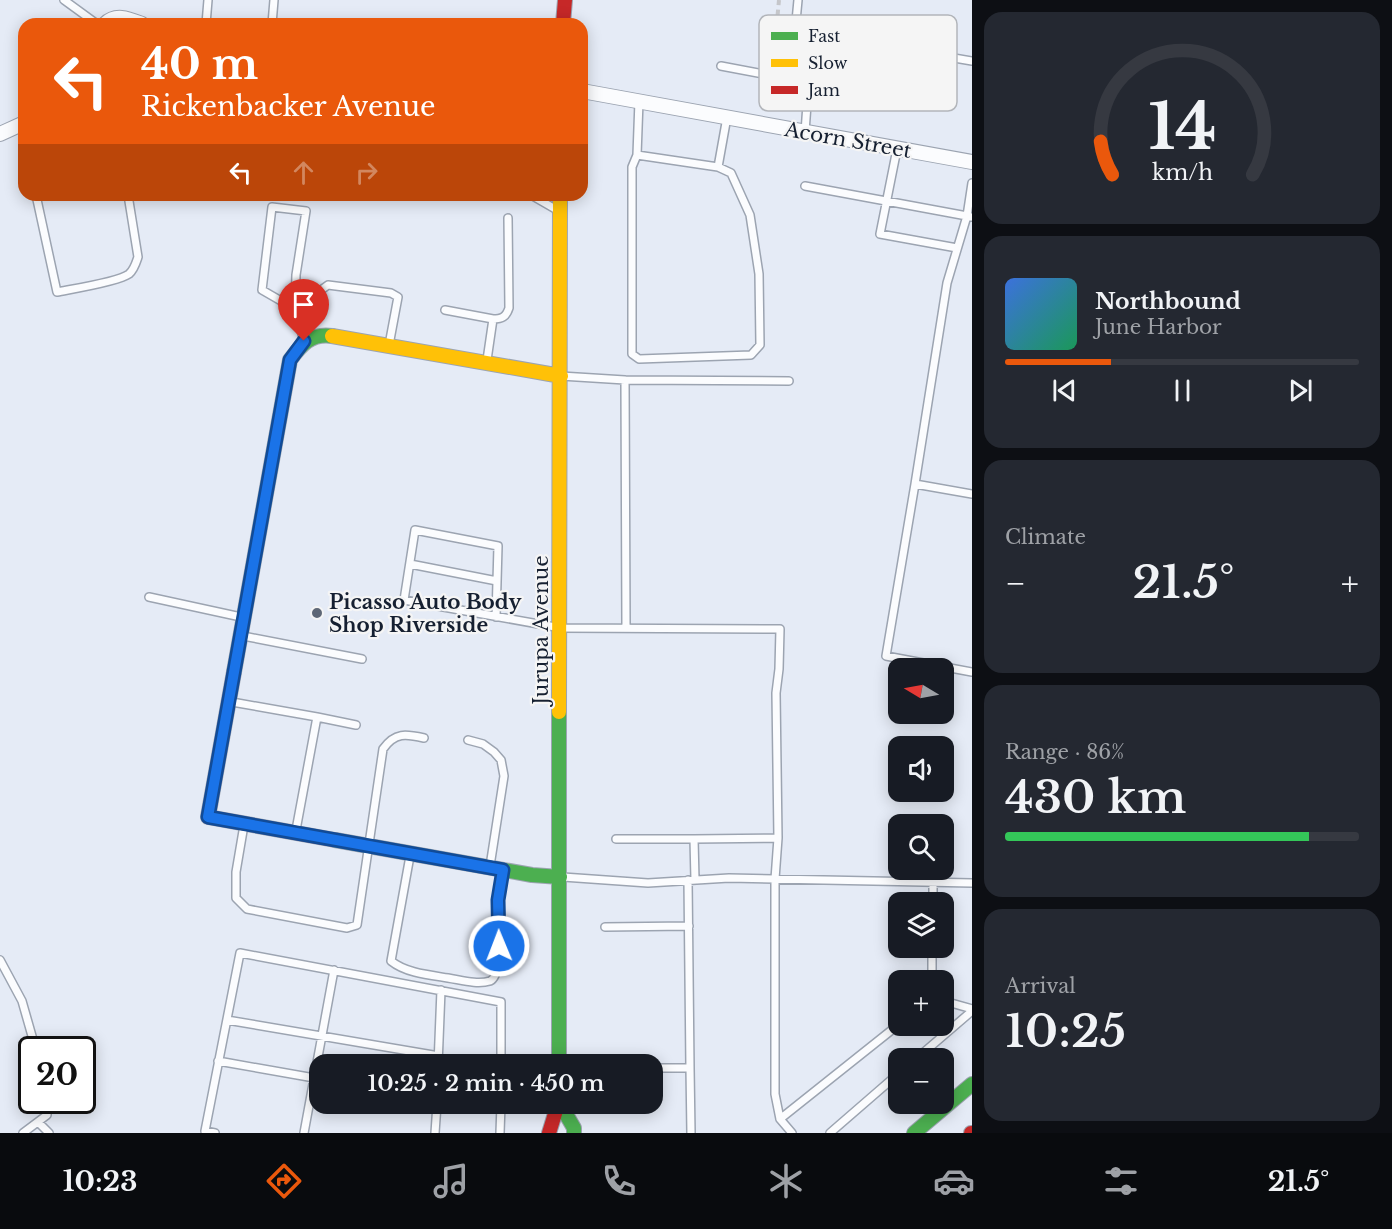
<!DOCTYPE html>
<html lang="en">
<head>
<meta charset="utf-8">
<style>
	body { margin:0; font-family:"Libre Baskerville",serif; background:#242831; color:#f1f3f6; height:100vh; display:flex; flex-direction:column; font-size:22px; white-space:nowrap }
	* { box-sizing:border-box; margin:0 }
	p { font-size:20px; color:#9ea1a6 }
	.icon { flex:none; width:33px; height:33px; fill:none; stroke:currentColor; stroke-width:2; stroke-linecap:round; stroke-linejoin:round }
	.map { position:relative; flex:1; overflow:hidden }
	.side { display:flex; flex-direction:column; gap:12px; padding:12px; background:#0d0f14; width:420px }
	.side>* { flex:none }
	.hud { position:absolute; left:18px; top:18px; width:570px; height:183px; border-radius:18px; box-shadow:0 3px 15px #0003; background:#ea580c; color:#fff; overflow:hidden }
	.needle { width:39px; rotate:280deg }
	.buttons { position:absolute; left:888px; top:658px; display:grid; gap:12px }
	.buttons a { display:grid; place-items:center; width:66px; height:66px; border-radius:12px; background:#171b24; box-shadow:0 3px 15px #0003; font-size:30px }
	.speed { position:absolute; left:18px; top:1036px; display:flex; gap:12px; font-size:30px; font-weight:700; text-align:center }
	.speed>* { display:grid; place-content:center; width:78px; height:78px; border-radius:50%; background:#171b24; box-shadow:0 3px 15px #0003; line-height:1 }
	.speed .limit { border:3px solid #111; border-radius:9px; background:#fff; color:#111 }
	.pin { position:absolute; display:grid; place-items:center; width:51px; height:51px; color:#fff; margin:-62px -26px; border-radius:50% 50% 50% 0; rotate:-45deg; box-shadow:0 0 6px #0007 }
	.pin .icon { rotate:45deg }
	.me { position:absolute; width:66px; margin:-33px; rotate:359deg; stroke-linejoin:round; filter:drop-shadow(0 0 4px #0008) }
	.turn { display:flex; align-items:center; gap:21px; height:126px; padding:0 24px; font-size:27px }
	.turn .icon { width:78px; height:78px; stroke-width:2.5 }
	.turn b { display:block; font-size:42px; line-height:51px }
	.lanes { display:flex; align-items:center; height:57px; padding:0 24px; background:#0003; justify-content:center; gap:30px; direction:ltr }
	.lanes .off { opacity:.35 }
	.big { font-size:45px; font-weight:600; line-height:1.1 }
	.side .widget { flex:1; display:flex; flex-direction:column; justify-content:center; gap:9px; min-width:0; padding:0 21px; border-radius:18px; background:#242831 }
	.side .dial { align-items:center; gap:0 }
	.dial svg { height:156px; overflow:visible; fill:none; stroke:#363941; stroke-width:7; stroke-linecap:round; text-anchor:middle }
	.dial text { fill:#f1f3f6; stroke:none }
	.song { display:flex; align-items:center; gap:18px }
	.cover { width:72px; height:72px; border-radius:9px; background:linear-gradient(135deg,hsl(220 70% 55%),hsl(150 70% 35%)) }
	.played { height:6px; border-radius:3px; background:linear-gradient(90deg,#ea580c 30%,#363941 30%) }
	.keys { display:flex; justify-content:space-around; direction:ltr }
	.heat { display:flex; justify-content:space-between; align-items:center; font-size:33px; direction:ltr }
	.charge { height:9px; border-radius:4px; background:linear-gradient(90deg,#34c759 86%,#363941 0) }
	.trip { position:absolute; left:309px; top:1054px; width:354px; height:60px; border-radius:18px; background:#171b24; box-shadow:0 3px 15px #0003; font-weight:600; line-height:60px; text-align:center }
	.dock { display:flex; height:96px; justify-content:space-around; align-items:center; background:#090b0e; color:#9ea1a6 }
	.dock .icon { width:42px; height:42px }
	.dock .current { color:#ea580c }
	.dock b { font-size:27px; color:#f1f3f6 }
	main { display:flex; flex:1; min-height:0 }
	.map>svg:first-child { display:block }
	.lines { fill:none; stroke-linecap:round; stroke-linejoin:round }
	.lane-casing { stroke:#9ca4b1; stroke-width:10 }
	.street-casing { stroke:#9ca4b1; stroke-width:16 }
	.fast-casing { stroke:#9ca4b1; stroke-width:16 }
	.slow-casing { stroke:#9ca4b1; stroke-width:16 }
	.jam-casing { stroke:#9ca4b1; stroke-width:16 }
	.lane { stroke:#fbfcfe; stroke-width:7 }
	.street { stroke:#fbfcfe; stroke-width:14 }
	.fast { stroke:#4caf50; stroke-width:14 }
	.slow { stroke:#ffc107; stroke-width:14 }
	.jam { stroke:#c62828; stroke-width:14 }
	.rail { stroke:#c5c6ca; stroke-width:4; stroke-dasharray:9 4.5; stroke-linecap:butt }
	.route-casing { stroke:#114b97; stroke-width:15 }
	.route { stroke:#1a73e8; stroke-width:10 }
	.poi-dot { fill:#5e6776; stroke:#f5f5f5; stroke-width:2 }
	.labels { text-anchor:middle; stroke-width:4.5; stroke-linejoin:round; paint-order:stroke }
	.street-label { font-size:20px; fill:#162031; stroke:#f5f5f5 }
	.poi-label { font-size:20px; font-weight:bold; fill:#162031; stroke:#f5f5f5; text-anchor:start }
	.key { fill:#f5f5f5; stroke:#b2b5ba; stroke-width:1.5 }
	.key-label { font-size:16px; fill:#162031 }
</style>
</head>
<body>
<main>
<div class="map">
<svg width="972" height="1133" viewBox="0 0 972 1133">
	<rect width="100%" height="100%" fill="#e5ebf6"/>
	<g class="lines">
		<g class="lane-casing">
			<path id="lane" d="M64 0 97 24
				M798 0 791 74 835 84 843 39 972 61
				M206 24 208 0
				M272 24 274 0
				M721 66 774 76 791 74
				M639 101 637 155 718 167 727 117
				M805 132 809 77
				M897 149 880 234 957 248
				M637 155 632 167V354L639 359 751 355 760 345 759 274 750 215 731 173 718 167
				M972 183 967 216 972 217
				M805 186 967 216 947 283 915 484 972 494
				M36 195 57 292C72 289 118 282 129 274 134 270 136 263 138 257L128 195
				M531 195 557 210
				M445 310 493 319
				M303 338 295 309 296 275 306 211 272 207 262 290 295 309 328 285 391 293 398 297 389 345
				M487 360 493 319C502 319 506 317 509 308L508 218
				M561 376 625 380 626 628
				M625 380 789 381
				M915 484 886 656 972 672
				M410 564 497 581
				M149 597 241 617
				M496 617 498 546 415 530 404 600 561 628 780 629 779 669 776 693 778 838 694 839
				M243 636 362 659
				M232 702 317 717 296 830
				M317 717 356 725
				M468 740 483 744 494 752 501 760 504 776 490 866
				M244 825 236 872V898L247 909 347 928 357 925 383 749C395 732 406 734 424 738
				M778 838 775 879V1094L780 1119 792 1133
				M616 839H694L695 880
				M410 856 391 961C406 973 429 975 448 978 461 980 477 985 490 981 505 975 496 915 498 900 498 891 501 881 503 872
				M563 877 648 883 729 878 972 883
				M933 903V882
				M605 927 689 926
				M0 960 22 1001 36 1050
				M932 981V948
				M944 1001 972 1009
				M227 1020 439 1056
				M916 1059 972 1011
				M218 1061 320 1079
				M438 1065 441 990
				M652 1068H690L688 880
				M690 1068 691 1133
				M780 1119 898 1025
				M38 1122 49 1133
				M23 1133 47 1115V1101
				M215 1133 205 1131 240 953 501 1002V1065
				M304 1133 334 970
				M435 1133 437 1104
				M500 1133 501 1104
				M830 1133 898 1074"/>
		</g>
		<g class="street-casing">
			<path id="street" d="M105 24C116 13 129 19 142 24
				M582 91 972 162
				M0 134 24 123"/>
		</g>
		<g class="fast-casing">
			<path id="fast" d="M234 672 290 360C301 345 311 333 332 336
				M335 840 532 875 560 877
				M559 1065V712
				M560 1104 574 1128V1133
				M914 1133 972 1084"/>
		</g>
		<g class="slow-casing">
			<path id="slow" d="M332 336 561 376
				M559 712 560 195"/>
		</g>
		<g class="jam-casing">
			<path id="jam" d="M563 24 565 0
				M234 672 208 817 335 840
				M549 1133 558 1104
				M971 1133H972"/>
		</g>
		<use href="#lane" class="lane"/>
		<use href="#street" class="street"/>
		<use href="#fast" class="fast"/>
		<use href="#slow" class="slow"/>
		<use href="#jam" class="jam"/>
		<path class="rail" d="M776 32 779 0"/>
	</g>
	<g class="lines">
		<g class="route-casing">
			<path id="route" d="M304 341 290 360 208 817 503 870 498 900 499 946"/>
		</g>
		<use href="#route" class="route"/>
	</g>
	<circle class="poi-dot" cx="317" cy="613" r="6"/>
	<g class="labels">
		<g class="street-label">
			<text transform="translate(848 140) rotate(10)" y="7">Acorn Street</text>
			<text transform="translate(541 630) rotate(-90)" y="7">Jurupa Avenue</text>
		</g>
		<g class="poi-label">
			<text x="329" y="609">Picasso Auto Body<tspan x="329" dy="23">Shop Riverside</tspan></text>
		</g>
	</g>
	<rect x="759" y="15" width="198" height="96" rx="9" class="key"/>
	<rect x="771" y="32" width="27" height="8" fill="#4caf50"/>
	<rect x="771" y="59" width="27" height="8" fill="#ffc107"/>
	<rect x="771" y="86" width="27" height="8" fill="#c62828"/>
	<g class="key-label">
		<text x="808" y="42">Fast</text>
		<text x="808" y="69">Slow</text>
		<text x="808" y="96">Jam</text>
	</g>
</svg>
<div class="buttons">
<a><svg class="needle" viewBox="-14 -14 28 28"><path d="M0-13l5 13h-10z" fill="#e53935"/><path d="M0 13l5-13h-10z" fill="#9ea1a6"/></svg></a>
<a><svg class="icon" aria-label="sound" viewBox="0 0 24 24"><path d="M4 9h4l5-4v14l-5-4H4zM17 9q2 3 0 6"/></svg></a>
<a><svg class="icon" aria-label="search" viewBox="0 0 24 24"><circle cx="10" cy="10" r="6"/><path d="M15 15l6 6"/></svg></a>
<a><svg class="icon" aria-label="layers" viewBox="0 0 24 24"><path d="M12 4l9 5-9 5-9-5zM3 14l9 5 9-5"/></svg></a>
<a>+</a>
<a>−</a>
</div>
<div class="speed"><div class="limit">20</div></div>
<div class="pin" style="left:304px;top:341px;background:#d93025"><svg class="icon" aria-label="arrive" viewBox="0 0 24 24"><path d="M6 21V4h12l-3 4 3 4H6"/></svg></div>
<svg class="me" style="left:499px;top:946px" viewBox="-20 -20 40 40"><circle r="17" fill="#1a73e8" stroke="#fff" stroke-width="3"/><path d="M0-11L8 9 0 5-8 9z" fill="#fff"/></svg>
<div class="trip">10:25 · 2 min · 450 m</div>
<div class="hud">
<div class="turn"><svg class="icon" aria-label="left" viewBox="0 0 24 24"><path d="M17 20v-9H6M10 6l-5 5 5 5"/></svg><div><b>40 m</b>Rickenbacker Avenue</div></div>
<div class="lanes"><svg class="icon" aria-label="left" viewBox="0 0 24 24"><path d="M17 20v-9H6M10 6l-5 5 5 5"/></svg><svg class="icon off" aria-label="ahead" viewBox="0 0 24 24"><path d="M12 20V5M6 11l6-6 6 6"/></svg><svg class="icon off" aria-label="right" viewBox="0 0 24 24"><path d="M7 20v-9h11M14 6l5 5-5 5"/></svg></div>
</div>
</div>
<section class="side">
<div class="widget dial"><svg viewBox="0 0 100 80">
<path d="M14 69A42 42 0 1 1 86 69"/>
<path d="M14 69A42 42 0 0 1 8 52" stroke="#ea580c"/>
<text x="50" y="56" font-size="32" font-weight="700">14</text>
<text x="50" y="72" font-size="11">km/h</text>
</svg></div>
<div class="widget">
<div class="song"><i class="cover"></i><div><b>Northbound</b><p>June Harbor</p></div></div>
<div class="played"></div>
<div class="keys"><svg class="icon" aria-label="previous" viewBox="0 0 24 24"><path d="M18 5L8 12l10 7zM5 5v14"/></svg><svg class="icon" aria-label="pause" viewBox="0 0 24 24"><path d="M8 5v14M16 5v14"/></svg><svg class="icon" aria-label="next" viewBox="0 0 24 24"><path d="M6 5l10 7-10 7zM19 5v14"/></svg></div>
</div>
<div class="widget"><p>Climate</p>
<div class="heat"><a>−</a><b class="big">21.5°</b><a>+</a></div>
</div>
<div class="widget"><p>Range · 86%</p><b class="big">430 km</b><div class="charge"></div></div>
<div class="widget"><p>Arrival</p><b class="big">10:25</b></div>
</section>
</main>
<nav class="dock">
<b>10:23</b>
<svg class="icon current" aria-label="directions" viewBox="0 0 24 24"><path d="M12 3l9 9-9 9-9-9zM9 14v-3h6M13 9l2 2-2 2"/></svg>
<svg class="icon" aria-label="music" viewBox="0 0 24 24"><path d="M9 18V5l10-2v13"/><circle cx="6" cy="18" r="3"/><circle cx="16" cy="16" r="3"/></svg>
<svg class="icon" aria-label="phone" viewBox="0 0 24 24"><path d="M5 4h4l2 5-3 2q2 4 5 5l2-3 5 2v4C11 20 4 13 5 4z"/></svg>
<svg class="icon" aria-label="climate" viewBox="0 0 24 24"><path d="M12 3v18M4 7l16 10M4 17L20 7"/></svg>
<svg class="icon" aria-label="car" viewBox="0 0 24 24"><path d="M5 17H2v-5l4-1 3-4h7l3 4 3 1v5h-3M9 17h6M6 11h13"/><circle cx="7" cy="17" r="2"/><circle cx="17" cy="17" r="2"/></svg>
<svg class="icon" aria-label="filters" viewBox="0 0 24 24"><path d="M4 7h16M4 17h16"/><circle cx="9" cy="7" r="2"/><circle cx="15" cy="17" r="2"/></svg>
<b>21.5°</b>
</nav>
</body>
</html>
